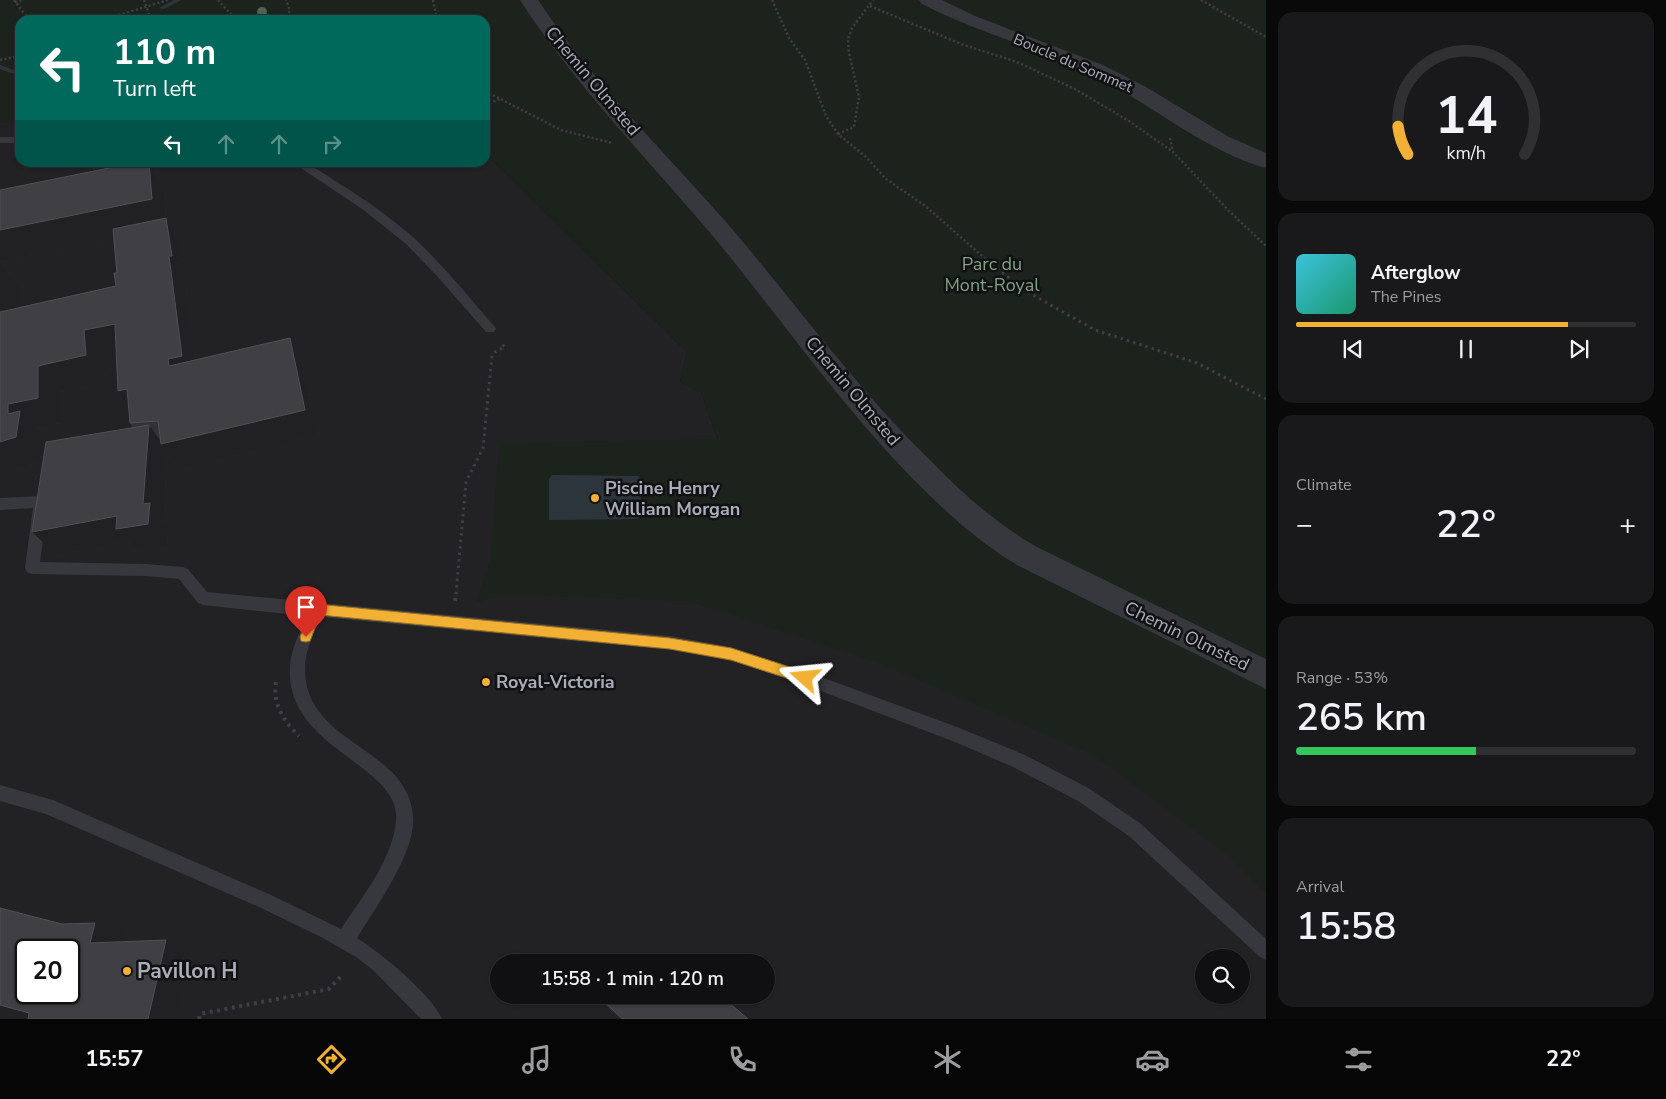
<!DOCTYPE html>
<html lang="en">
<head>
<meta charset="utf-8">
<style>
	body { margin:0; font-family:"Nunito Sans",sans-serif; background:#19191b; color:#f1f3f6; height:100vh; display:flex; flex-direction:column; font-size:19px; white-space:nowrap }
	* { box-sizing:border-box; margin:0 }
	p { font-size:16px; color:#9c9d9f }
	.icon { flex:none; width:28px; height:28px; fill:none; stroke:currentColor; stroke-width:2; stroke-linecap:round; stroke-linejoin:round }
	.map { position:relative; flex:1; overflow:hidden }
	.side { display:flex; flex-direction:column; gap:12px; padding:12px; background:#09090a; width:400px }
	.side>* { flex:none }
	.banner { position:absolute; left:15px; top:15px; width:475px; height:152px; border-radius:15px; box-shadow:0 1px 4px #0004,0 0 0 1px #303032; background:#00695c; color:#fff; overflow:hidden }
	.tools { position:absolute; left:1195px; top:949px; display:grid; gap:10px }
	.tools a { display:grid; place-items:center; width:55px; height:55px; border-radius:50%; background:#101012; box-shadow:0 1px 4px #0004,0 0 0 1px #303032; font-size:25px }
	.speed { position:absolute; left:15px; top:939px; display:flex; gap:10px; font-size:25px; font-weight:700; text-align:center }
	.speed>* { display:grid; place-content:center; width:65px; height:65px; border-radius:50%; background:#101012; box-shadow:0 1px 4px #0004,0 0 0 1px #303032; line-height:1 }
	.speed .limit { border:2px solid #111; border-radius:8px; background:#fff; color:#111 }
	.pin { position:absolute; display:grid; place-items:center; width:42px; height:42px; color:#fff; margin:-51px -21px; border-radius:50% 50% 50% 0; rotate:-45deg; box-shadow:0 0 5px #0007 }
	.pin .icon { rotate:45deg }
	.me { position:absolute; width:55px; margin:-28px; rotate:288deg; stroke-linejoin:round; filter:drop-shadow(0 0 4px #0008) }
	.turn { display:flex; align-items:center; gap:18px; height:105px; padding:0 15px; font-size:22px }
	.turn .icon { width:65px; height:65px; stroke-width:2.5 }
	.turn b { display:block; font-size:35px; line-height:42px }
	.lanes { display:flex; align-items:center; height:48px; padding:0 15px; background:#0003; justify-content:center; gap:25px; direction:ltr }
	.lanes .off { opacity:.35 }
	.big { font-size:38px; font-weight:600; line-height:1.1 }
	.side .card { flex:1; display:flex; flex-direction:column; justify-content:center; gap:8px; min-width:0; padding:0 18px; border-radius:15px; background:#19191b }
	.side .dial { align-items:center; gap:0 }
	.dial svg { height:130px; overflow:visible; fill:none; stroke:#303032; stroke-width:7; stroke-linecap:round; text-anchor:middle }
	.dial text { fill:#f1f3f6; stroke:none }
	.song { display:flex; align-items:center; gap:15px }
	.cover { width:60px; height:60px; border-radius:8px; background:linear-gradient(135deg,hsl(190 70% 55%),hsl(160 70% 35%)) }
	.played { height:5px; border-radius:2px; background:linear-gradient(90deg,#f2b134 80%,#303032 80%) }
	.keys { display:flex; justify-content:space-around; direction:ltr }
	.heat { display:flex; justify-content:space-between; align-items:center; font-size:28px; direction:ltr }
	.charge { height:8px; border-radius:4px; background:linear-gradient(90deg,#34c759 53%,#303032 0) }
	.trip { position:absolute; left:490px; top:954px; width:285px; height:50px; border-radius:25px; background:#101012; box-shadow:0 1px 4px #0004,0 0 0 1px #303032; font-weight:600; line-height:50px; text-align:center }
	.dock { display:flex; height:80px; justify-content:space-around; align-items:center; background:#060607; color:#9c9d9f }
	.dock .icon { width:35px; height:35px }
	.dock .active { color:#f2b134 }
	.dock b { font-size:22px; color:#f1f3f6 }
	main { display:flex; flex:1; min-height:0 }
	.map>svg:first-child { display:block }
	.built { fill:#222225; fill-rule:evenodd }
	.green { fill:#1c231d }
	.water { fill:#2c353c }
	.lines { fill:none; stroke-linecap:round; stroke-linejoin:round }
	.stream { fill:#2c353c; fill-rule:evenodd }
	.path-far2 { stroke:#3d3f44; stroke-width:2.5; stroke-dasharray:2 2.5; stroke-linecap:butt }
	.path-far1 { stroke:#3d3f44; stroke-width:3; stroke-dasharray:2.5 4; stroke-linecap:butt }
	.path { stroke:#3d3f44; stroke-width:4; stroke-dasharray:3 4.5; stroke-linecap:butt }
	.lane { fill:#37383d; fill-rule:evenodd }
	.street { fill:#37383d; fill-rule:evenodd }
	.tree { fill:#506452 }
	.wall { fill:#323236; fill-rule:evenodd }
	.shaded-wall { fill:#212124 }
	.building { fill:#3f3f44; stroke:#4f5156; fill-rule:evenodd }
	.route { fill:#f2b134; stroke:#9d7322 }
	.poi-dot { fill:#f2b134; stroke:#111113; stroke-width:2 }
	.labels { text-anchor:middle; stroke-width:5; stroke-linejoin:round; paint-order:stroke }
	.far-street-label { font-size:15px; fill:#a8adb8; stroke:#111113 }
	.street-label { font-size:18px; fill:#a8adb8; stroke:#111113 }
	.park-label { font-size:18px; fill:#7fa381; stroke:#111113 }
	.poi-label { font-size:18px; font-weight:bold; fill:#a8adb8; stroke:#111113; text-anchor:start }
	.near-poi-label { font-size:21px; font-weight:bold; fill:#a8adb8; stroke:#111113; text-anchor:start }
</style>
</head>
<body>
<main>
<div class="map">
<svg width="1266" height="1019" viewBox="0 0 1266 1019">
	<rect width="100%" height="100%" fill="#161618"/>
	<path class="built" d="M0 123H20V162H485V153L687 352 680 382 701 392 718 440 1217 806 1266 858V1019H0ZM26 950H69V992H26ZM1204 958H1241V995H1204ZM499 962H766V995H499Z"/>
	<path class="green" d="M0 0H1266V894L1229 856 1093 755 878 663 688 601 509 595 476 602 490 562 499 443 718 439 701 392 680 382 687 352 485 153V20H20V123H0Z"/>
	<path class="water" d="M552 475 638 476 640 478 641 516 637 519 549 520V479Z"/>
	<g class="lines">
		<path class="stream" d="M174 0H181L164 9 159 8Z
			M0 65 20 72V76L0 69Z"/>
		<path class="path-far2" d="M14 0 29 20
			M144 0 151 20
			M218 0 236 20
			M433 0 437 20
			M772 0 789 38 805 60 826 116 838 134 866 157 886 179 924 205 988 261
			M1201 0 1266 37
			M15 2 22 0
			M870 6 961 44 1017 62 1075 89 1129 121 1173 152
			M111 20 119 15 168 0
			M283 20 290 11 286 0
			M0 60 20 56
			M485 91 561 130 612 143
			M485 105 500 99
			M838 134 854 127 859 97 849 53 848 39 852 28 873 0
			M1170 138 1173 152 1228 210 1266 246
			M94 162V176"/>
		<path class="path-far1" d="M987 260 1024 290 1095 330 1197 363 1266 399
			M456 594 466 482 483 448 492 356 496 351 505 347 501 343"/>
		<path class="path" d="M455 601 456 593
			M276 682C272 703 284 722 299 736
			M199 1019 200 1014 329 989 341 976"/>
		<path class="lane" d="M0 137H20V143H0Z
			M292 162C311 162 324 174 340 184 366 200 391 218 414 238 443 265 468 296 494 326L496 329 494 332H486L437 276 406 244 365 211Z
			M41 496 46 498 48 502 40 562 146 564 183 567 188 569 207 592 671 636 731 647 805 671 957 727 1025 755 1090 789 1141 824 1266 939V960L1260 957 1129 836 1078 801 1013 767 955 742 805 685 731 661 671 650 321 617C314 633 305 651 305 668 304 746 410 746 413 818 415 854 375 908 357 938 379 951 433 996 442 1019H421L373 970 356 957 321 937 259 907 46 814 0 801V785L53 800 271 895 341 929C362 897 392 861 396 821 402 764 284 750 290 666 291 649 300 632 306 616L203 605 198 603 179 579 146 576 32 574 27 572 25 568 33 508 0 510V498Z"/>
		<path class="street" d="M520 0H538C594 84 667 154 733 230 799 308 859 391 932 462 965 496 996 523 1037 547L1266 659V689L1017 565C976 540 946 512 912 478 840 404 782 320 717 241 650 161 576 87 520 0Z
			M919 0H942L975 16 1103 65 1146 87 1229 137 1266 153V168C1204 151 1149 102 1091 74 1036 47 976 32 922 4Z"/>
	</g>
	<circle class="tree" cx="262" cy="12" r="5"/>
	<path class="wall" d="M139 162H150L164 189 166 218 181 246 188 283 185 284 195 360 290 338 302 364 317 435 179 469 167 453 164 520 169 526 167 546 138 552 128 541 57 555 32 532 133 428 130 423 128 404 117 354 104 357 106 381 60 392V423L36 428 43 436 40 462 0 473V190ZM113 238 117 273 116 286 19 307 20 287 0 262Z
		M602 1000 748 1019H621L604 1004Z"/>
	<path class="shaded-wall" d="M149 162H150L164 189 166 218 181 246 188 283 185 284 198 382 169 366 168 359 169 256 167 227 0 262 20 287 19 311 0 337V230Z
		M115 324 134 350 104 357 106 381 60 392V423L36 428 43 436 40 462 0 473V442L8 414V404L38 366 84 330Z
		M290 338 302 364 317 435 179 469 167 453 164 520 169 526 167 546 138 552 128 541 57 555 32 532 143 504 149 425 163 444Z
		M127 389 138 417 118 391Z
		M95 923 123 931 118 950 90 943Z
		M166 940 190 947 175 1019H148Z"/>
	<path class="building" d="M139 162H149L152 199 0 230V190Z
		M166 218 172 256H169L182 356 168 359 169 366 290 338 305 410 161 444 158 421 130 423 127 389 118 391 115 324 84 330 86 355 38 366V398L8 404V414L20 411 16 437 0 442V312L116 286 114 273H117L113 229Z
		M149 425 143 504 150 503 148 524 116 529 117 516 32 532 46 442Z
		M0 908 62 924 95 923 90 943 166 940 148 1019H28L29 1013 0 1005ZM26 950H69V992H26Z
		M631 959 635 962H628Z
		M605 995H720L748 1019H623L602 1000Z"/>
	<path class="route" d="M316 604 670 638 731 648 805 672 810 673 811 678 810 682 805 684 731 660 670 649 320 615 310 641 306 642 301 641 300 637 312 606Z"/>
	<g class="poi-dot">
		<circle cx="595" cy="498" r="5"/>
		<circle cx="486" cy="682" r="5"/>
		<circle cx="127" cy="971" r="5"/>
	</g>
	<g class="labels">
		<g class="far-street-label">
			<text transform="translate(1073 63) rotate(23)" y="5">Boucle du Sommet</text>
		</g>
		<g class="street-label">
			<text transform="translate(593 81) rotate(50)" y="6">Chemin Olmsted</text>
			<text transform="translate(853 391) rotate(50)" y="6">Chemin Olmsted</text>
			<text transform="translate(1187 636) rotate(26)" y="6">Chemin Olmsted</text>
		</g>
		<g class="park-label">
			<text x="992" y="270">Parc du<tspan x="992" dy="21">Mont-Royal</tspan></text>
		</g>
		<g class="poi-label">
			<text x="605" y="494">Piscine Henry<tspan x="605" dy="21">William Morgan</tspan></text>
			<text x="496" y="688">Royal-Victoria</text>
		</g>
		<g class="near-poi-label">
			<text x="137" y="978">Pavillon H</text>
		</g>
	</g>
</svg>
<div class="tools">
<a><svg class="icon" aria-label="search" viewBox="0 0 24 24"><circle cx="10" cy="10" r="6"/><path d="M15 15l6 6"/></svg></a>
</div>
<div class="speed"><div class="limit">20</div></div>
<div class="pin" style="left:306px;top:637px;background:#d93025"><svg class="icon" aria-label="arrive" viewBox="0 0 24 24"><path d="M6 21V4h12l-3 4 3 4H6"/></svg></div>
<svg class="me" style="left:805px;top:678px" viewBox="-20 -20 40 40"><path d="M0-17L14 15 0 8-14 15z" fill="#f2b134" stroke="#fff" stroke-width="4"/></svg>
<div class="trip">15:58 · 1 min · 120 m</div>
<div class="banner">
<div class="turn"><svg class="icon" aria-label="left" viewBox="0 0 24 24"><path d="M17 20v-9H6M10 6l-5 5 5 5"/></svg><div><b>110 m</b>Turn left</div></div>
<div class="lanes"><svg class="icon" aria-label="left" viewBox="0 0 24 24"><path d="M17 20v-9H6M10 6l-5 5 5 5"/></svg><svg class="icon off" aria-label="ahead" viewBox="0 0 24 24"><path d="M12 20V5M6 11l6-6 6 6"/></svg><svg class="icon off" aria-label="ahead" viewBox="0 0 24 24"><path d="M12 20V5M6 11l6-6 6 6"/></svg><svg class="icon off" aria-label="right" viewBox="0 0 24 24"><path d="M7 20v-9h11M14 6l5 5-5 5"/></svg></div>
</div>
</div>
<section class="side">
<div class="card dial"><svg viewBox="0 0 100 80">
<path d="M14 69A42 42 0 1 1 86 69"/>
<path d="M14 69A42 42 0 0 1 8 52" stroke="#f2b134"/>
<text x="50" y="56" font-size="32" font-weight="700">14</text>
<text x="50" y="72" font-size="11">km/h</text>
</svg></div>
<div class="card">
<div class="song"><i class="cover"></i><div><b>Afterglow</b><p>The Pines</p></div></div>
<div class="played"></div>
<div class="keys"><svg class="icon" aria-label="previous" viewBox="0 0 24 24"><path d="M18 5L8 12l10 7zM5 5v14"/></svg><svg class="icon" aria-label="pause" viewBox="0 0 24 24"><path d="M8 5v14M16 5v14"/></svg><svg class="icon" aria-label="next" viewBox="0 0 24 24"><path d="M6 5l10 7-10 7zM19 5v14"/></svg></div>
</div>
<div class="card"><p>Climate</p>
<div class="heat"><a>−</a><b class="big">22°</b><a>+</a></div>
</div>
<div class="card"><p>Range · 53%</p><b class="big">265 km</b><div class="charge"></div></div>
<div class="card"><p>Arrival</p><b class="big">15:58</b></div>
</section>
</main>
<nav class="dock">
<b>15:57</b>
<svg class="icon active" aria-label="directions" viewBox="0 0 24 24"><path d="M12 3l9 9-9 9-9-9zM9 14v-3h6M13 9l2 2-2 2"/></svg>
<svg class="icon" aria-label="music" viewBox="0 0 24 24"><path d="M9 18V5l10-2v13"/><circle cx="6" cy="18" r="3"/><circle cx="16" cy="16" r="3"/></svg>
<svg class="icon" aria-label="phone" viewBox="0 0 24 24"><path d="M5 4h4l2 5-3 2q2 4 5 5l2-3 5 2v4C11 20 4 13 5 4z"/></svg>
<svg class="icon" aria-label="climate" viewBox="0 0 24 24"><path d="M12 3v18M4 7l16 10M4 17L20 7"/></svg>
<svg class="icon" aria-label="car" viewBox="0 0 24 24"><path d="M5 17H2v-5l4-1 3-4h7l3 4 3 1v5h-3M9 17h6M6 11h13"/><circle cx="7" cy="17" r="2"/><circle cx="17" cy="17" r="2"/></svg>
<svg class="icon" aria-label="filters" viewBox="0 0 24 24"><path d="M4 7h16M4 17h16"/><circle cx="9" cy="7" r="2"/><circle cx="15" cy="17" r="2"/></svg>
<b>22°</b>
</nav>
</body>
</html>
